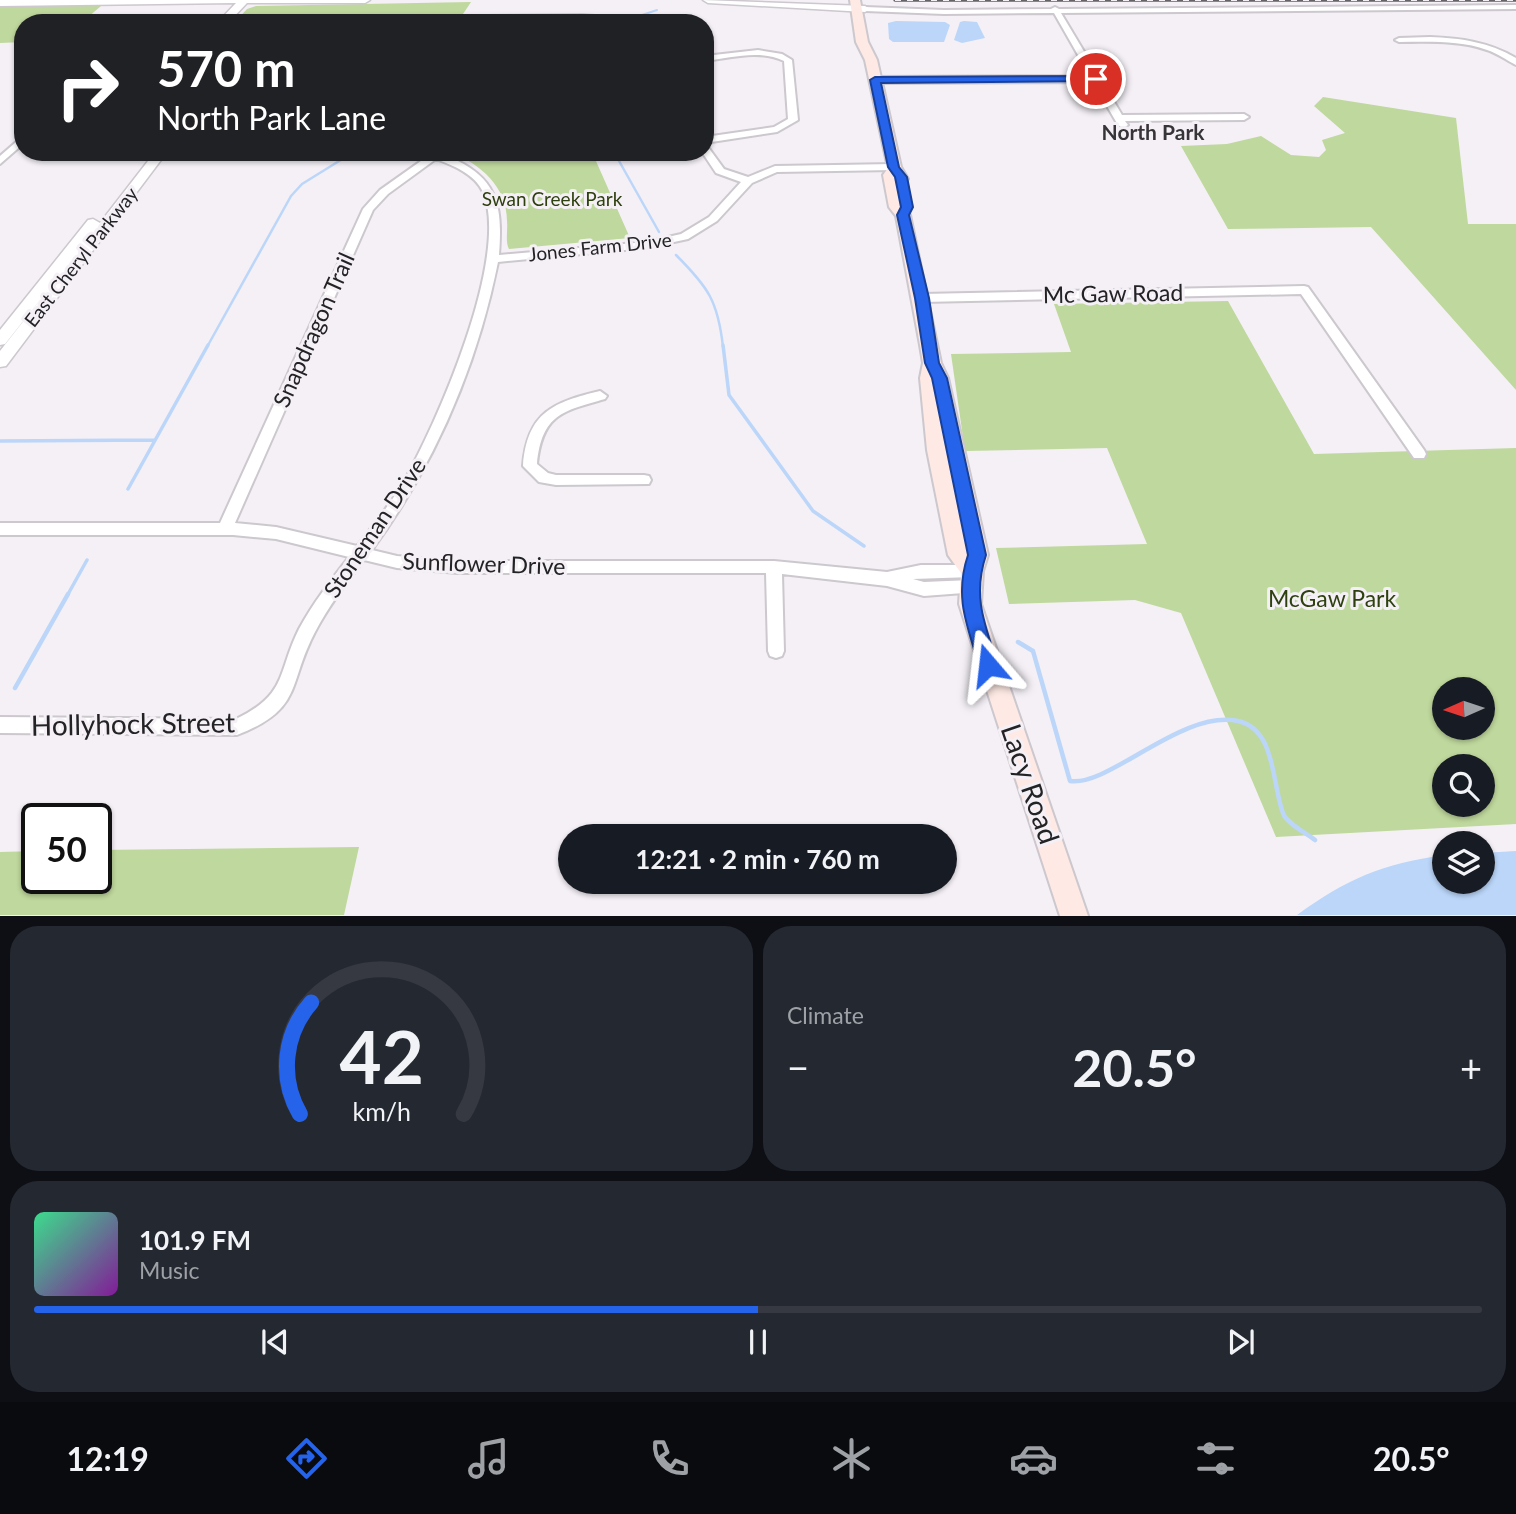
<!DOCTYPE html>
<html lang="en">
<head>
<meta charset="utf-8">
<style>
	body { margin:0; font-family:Lato,sans-serif; background:#242831; color:#f1f3f6; height:100vh; display:flex; flex-direction:column; font-size:26px; white-space:nowrap }
	* { box-sizing:border-box; margin:0 }
	p { font-size:23px; color:#9ea1a6 }
	.icon { flex:none; width:38px; height:38px; fill:none; stroke:currentColor; stroke-width:2; stroke-linecap:round; stroke-linejoin:round }
	.map { position:relative; height:916px; overflow:hidden }
	.side { display:flex; flex-direction:column; gap:10px; padding:10px; background:#0d0f14; flex:1 }
	.side>* { flex:none }
	.top-card { position:absolute; left:14px; top:14px; width:700px; height:147px; border-radius:28px; box-shadow:0 2px 5px #0004; background:#202124; color:#fff; overflow:hidden }
	.needle { width:46px; rotate:267deg }
	.tools { position:absolute; left:1432px; top:677px; display:grid; gap:14px }
	.tools a { display:grid; place-items:center; width:63px; height:63px; border-radius:50%; background:#171b24; box-shadow:0 2px 5px #0004; font-size:35px }
	.speed { position:absolute; left:21px; top:803px; display:flex; gap:14px; font-size:35px; font-weight:700; text-align:center }
	.speed>* { display:grid; place-content:center; width:91px; height:91px; border-radius:50%; background:#171b24; box-shadow:0 2px 5px #0004; line-height:1 }
	.speed .limit { border:4px solid #111; border-radius:10px; background:#fff; color:#111 }
	.pin { position:absolute; display:grid; place-items:center; width:60px; height:60px; color:#fff; margin:-30px; border:4px solid #fff; border-radius:50%; box-shadow:0 2px 7px #0007 }
	.me { position:absolute; width:77px; margin:-38px; rotate:343deg; stroke-linejoin:round; filter:drop-shadow(0 0 5px #0008) }
	.turn { display:flex; align-items:center; gap:24px; height:147px; padding:0 28px; font-size:32px }
	.turn .icon { width:91px; height:91px; stroke-width:2.5 }
	.turn b { display:block; font-size:49px; line-height:60px }
	.big { font-size:52px; font-weight:700; line-height:1.1 }
	.side .card { flex:1; display:flex; flex-direction:column; justify-content:center; gap:10px; min-width:0; padding:0 24px; border-radius:28px; background:#242831 }
	.side .dial { align-items:center; gap:0 }
	.dial svg { height:182px; overflow:visible; fill:none; stroke:#363941; stroke-width:7; stroke-linecap:round; text-anchor:middle }
	.dial text { fill:#f1f3f6; stroke:none }
	.song { display:flex; align-items:center; gap:21px }
	.cover { width:84px; height:84px; border-radius:10px; background:linear-gradient(135deg,hsl(150 70% 55%),hsl(290 70% 35%)) }
	.played { height:7px; border-radius:4px; background:linear-gradient(90deg,#2563eb 50%,#363941 50%) }
	.keys { display:flex; justify-content:space-around; direction:ltr }
	.heat { display:flex; justify-content:space-between; align-items:center; font-size:38px; direction:ltr }
	.side .tiles { flex:1; display:grid; gap:10px; grid-template-columns:1fr 1fr }
	.card:last-child { grid-column:span 2 }
	.trip { position:absolute; left:558px; top:824px; width:399px; height:70px; border-radius:35px; background:#171b24; box-shadow:0 2px 5px #0004; font-weight:700; line-height:70px; text-align:center }
	.tabs { display:flex; height:112px; justify-content:space-around; align-items:center; background:#090b0e; color:#9ea1a6 }
	.tabs .icon { width:49px; height:49px }
	.tabs .on { color:#2563eb }
	.tabs b { font-size:32px; color:#f1f3f6 }
	.map>svg:first-child { display:block }
	.green { fill:#bfd89d; fill-rule:evenodd }
	.water { fill:#bbd6f9 }
	.lines { fill:none; stroke-linecap:round; stroke-linejoin:round }
	.stream-far3 { stroke:#bbd6f9; stroke-width:2 }
	.stream-far2 { stroke:#bbd6f9; stroke-width:2.5 }
	.stream-far1 { stroke:#bbd6f9; stroke-width:3.5 }
	.stream { stroke:#bbd6f9; stroke-width:4.5 }
	.minor-casing { stroke:#ccc8ce; stroke-width:4 }
	.tertiary-casing { stroke:#ccc8ce; stroke-width:3 }
	.secondary-casing { stroke:#ccc8ce; stroke-width:4 }
	.minor { fill:#fff; fill-rule:evenodd }
	.tertiary { fill:#fff; fill-rule:evenodd }
	.secondary { fill:#fee9e4; fill-rule:evenodd }
	.rail-casing { stroke:#656366; stroke-width:3.5 }
	.rail { stroke:#f4f0f6; stroke-width:2; stroke-dasharray:6; stroke-linecap:butt }
	.route { fill:#2563eb; stroke:#184099; stroke-width:2 }
	.labels { text-anchor:middle; stroke-width:6; stroke-linejoin:round; paint-order:stroke }
	.far-park-label { font-size:19px; fill:#2f400f; stroke:#f4f0f6 }
	.far-street-label { font-size:19px; fill:#232224; stroke:#f4f0f6 }
	.far-neighbourhood-label { font-size:21px; font-weight:bold; fill:#373438; stroke:#f4f0f6 }
	.street-label { font-size:23px; fill:#232224; stroke:#f4f0f6 }
	.park-label { font-size:23px; fill:#2f400f; stroke:#f4f0f6 }
	.near-street-label { font-size:28px; fill:#232224; stroke:#f4f0f6 }
</style>
</head>
<body>
<div class="map">
<svg width="1516" height="916" viewBox="0 0 1516 916">
	<rect width="100%" height="100%" fill="#f4f0f6"/>
	<path class="green" d="M471 2 457 23H234L247 9 256 6Z
		M0 6H101L81 23H23V42L0 43Z
		M1323 97 1456 118 1468 224H1516V390L1371 227 1228 229 1181 146 1227 144 1261 136 1291 155 1319 157 1326 150 1322 140 1345 133 1314 106Z
		M450 152H592L630 238 509 249C505 241 508 231 507 221 507 187 481 164 450 152Z
		M1228 301 1314 454 1516 448V824L1276 837 1181 613 1135 600 1009 604 996 548 1147 544 1107 448 965 451 951 354 1071 352 1054 304ZM1444 690H1482V728H1444ZM1444 766H1482V805H1444Z
		M359 847 344 915H0V852L37 851V878H96V850Z"/>
	<path class="water" d="M583 13 607 15 596 23H474L478 17 486 14Z
		M896 21 945 22 950 25 944 42H893L889 39 888 23Z
		M964 21 977 22 985 38 962 43 954 40 960 22Z
		M1516 851V915H1297C1348 878 1382 864 1444 855V882H1482V853Z"/>
	<g class="lines">
		<path class="stream-far3" d="M618 23 657 10"/>
		<path class="stream-far2" d="M614 152 659 232
			M676 255C708 287 718 301 723 347
			M207 347 291 196 302 184 352 153"/>
		<path class="stream-far1" d="M723 345 729 395 813 511 864 546
			M0 441 155 440
			M128 489 208 345
			M67 596 87 560"/>
		<path class="stream" d="M1018 642 1033 651 1070 781C1109 787 1182 709 1238 721 1276 729 1272 785 1283 813 1286 823 1306 833 1315 840
			M15 688 68 594"/>
		<g class="minor-casing">
			<path id="minor" d="M1516 5V9L1061 13 1122 115 1244 114 1249 117 1244 120 1125 121 1128 125 1123 128 1118 125 1093 82 875 83 871 80 875 77 1090 76 1054 13 944 14 865 11 861 9 865 7 944 10 1051 9 1055 7 1059 9Z
				M1430 37C1460 38 1489 42 1516 58V65C1506 60 1497 53 1487 50 1459 40 1428 42 1399 42L1395 40 1399 38Z
				M758 50 782 54 792 60 798 120 777 132 705 143V137L774 127 788 119 784 61C759 49 731 58 705 61V56Z
				M23 136V144L0 164V156Z
				M705 146 708 147 724 169 748 177 775 166 894 164 899 167 894 170 777 172 752 183 717 221 688 239 646 248 498 262C477 366 435 464 372 550L397 556 458 561H774L887 572 921 565H972L978 566 980 571 978 576 972 577 913 579 924 582 971 580 977 582 979 587 977 592 924 596 887 586 782 574 784 651 782 656 776 658 770 656 768 651 766 573H458L397 568 364 560C346 583 328 607 315 632 287 685 304 709 237 735L0 733V717L236 719C288 694 277 673 299 629 313 603 331 580 349 557L276 539 233 535H0V523H220L363 209 380 190 428 156 421 152C436 152 446 155 458 161 501 182 502 213 499 255L646 242 681 234 709 217 741 182 716 173 702 152H705ZM436 159C452 165 475 174 483 192 511 255 436 427 401 486 388 507 372 527 357 546L276 527 235 523 373 210 388 194Z
				M1304 286 1308 287 1424 450 1426 454 1424 458H1414L1301 294 922 302 916 298 922 294Z
				M600 391 607 396 605 399C563 411 542 414 537 464L548 473 556 475H644L649 476 651 480 649 484 556 485 539 482 523 466C527 412 554 402 600 391Z"/>
		</g>
		<g class="tertiary-casing">
			<path id="tertiary" d="M0 0H370L365 3H247L228 23H217L236 3 0 6Z
				M703 0 865 6 870 9 865 12 708 3Z
				M155 152H167L6 366 0 367V351L51 286 5 344 0 345V330L88 220 93 219 100 223Z"/>
		</g>
		<g class="secondary-casing">
			<path id="secondary" d="M850 0H860L868 42 877 60 901 167 908 179 898 182 903 206 910 215 941 363 948 378 988 555 983 571 981 604 1088 916H1060L959 604 961 573 948 555 927 450 920 378 923 363 920 345 896 216 889 207 883 175 888 168 865 60 856 42Z"/>
		</g>
		<use href="#minor" class="minor"/>
		<use href="#tertiary" class="tertiary"/>
		<use href="#secondary" class="secondary"/>
		<g class="rail-casing">
			<path id="rail" d="M895 0H1516"/>
		</g>
		<use href="#rail" class="rail"/>
	</g>
	<path class="route" d="M1096 76 1100 81 881 83 899 167 907 177 913 207 909 215 929 298 939 363 947 378 986 555C972 597 985 625 998 665L995 671 988 674 982 671 979 665C967 625 954 597 968 555L932 378 925 363 915 298 897 215 901 207 895 177 888 167 870 80 875 77Z"/>
	<g class="labels">
		<g class="far-park-label">
			<text x="552" y="206">Swan Creek Park</text>
		</g>
		<g class="far-street-label">
			<text transform="translate(600 247) rotate(-6)" y="7">Jones Farm Drive</text>
			<text transform="translate(81 257) rotate(-52)" y="7">East Cheryl Parkway</text>
		</g>
		<g class="far-neighbourhood-label">
			<text x="1153" y="140">North Park</text>
		</g>
		<g class="street-label">
			<text transform="translate(1113 294) rotate(-1)" y="8">Mc Gaw Road</text>
			<text transform="translate(314 330) rotate(-66)" y="8">Snapdragon Trail</text>
			<text transform="translate(375 528) rotate(-56)" y="8">Stoneman Drive</text>
			<text transform="translate(484 564) rotate(2)" y="8">Sunflower Drive</text>
		</g>
		<g class="park-label">
			<text x="1332" y="607">McGaw Park</text>
		</g>
		<g class="near-street-label">
			<text transform="translate(133 724) rotate(-1)" y="10">Hollyhock Street</text>
			<text transform="translate(1030 784) rotate(71)" y="10">Lacy Road</text>
		</g>
	</g>
</svg>
<div class="tools">
<a><svg class="needle" viewBox="-14 -14 28 28"><path d="M0-13l5 13h-10z" fill="#e53935"/><path d="M0 13l5-13h-10z" fill="#9ea1a6"/></svg></a>
<a><svg class="icon" aria-label="search" viewBox="0 0 24 24"><circle cx="10" cy="10" r="6"/><path d="M15 15l6 6"/></svg></a>
<a><svg class="icon" aria-label="layers" viewBox="0 0 24 24"><path d="M12 4l9 5-9 5-9-5zM3 14l9 5 9-5"/></svg></a>
</div>
<div class="speed"><div class="limit">50</div></div>
<div class="pin" style="left:1096px;top:79px;background:#d93025"><svg class="icon" aria-label="arrive" viewBox="0 0 24 24"><path d="M6 21V4h12l-3 4 3 4H6"/></svg></div>
<svg class="me" style="left:988px;top:665px" viewBox="-20 -20 40 40"><path d="M0-17L14 15 0 8-14 15z" fill="#2563eb" stroke="#fff" stroke-width="4"/></svg>
<div class="trip">12:21 · 2 min · 760 m</div>
<div class="top-card">
<div class="turn"><svg class="icon" aria-label="right" viewBox="0 0 24 24"><path d="M7 20v-9h11M14 6l5 5-5 5"/></svg><div><b>570 m</b>North Park Lane</div></div>
</div>
</div>
<section class="side">
<div class="tiles">
<div class="card dial"><svg viewBox="0 0 100 80">
<path d="M14 69A42 42 0 1 1 86 69"/>
<path d="M14 69A42 42 0 0 1 19 20" stroke="#2563eb"/>
<text x="50" y="56" font-size="32" font-weight="700">42</text>
<text x="50" y="72" font-size="11">km/h</text>
</svg></div>
<div class="card"><p>Climate</p>
<div class="heat"><a>−</a><b class="big">20.5°</b><a>+</a></div>
</div>
<div class="card">
<div class="song"><i class="cover"></i><div><b>101.9 FM</b><p>Music</p></div></div>
<div class="played"></div>
<div class="keys"><svg class="icon" aria-label="previous" viewBox="0 0 24 24"><path d="M18 5L8 12l10 7zM5 5v14"/></svg><svg class="icon" aria-label="pause" viewBox="0 0 24 24"><path d="M8 5v14M16 5v14"/></svg><svg class="icon" aria-label="next" viewBox="0 0 24 24"><path d="M6 5l10 7-10 7zM19 5v14"/></svg></div>
</div>
</div>
</section>
<nav class="tabs">
<b>12:19</b>
<svg class="icon on" aria-label="directions" viewBox="0 0 24 24"><path d="M12 3l9 9-9 9-9-9zM9 14v-3h6M13 9l2 2-2 2"/></svg>
<svg class="icon" aria-label="music" viewBox="0 0 24 24"><path d="M9 18V5l10-2v13"/><circle cx="6" cy="18" r="3"/><circle cx="16" cy="16" r="3"/></svg>
<svg class="icon" aria-label="phone" viewBox="0 0 24 24"><path d="M5 4h4l2 5-3 2q2 4 5 5l2-3 5 2v4C11 20 4 13 5 4z"/></svg>
<svg class="icon" aria-label="climate" viewBox="0 0 24 24"><path d="M12 3v18M4 7l16 10M4 17L20 7"/></svg>
<svg class="icon" aria-label="car" viewBox="0 0 24 24"><path d="M5 17H2v-5l4-1 3-4h7l3 4 3 1v5h-3M9 17h6M6 11h13"/><circle cx="7" cy="17" r="2"/><circle cx="17" cy="17" r="2"/></svg>
<svg class="icon" aria-label="filters" viewBox="0 0 24 24"><path d="M4 7h16M4 17h16"/><circle cx="9" cy="7" r="2"/><circle cx="15" cy="17" r="2"/></svg>
<b>20.5°</b>
</nav>
</body>
</html>
